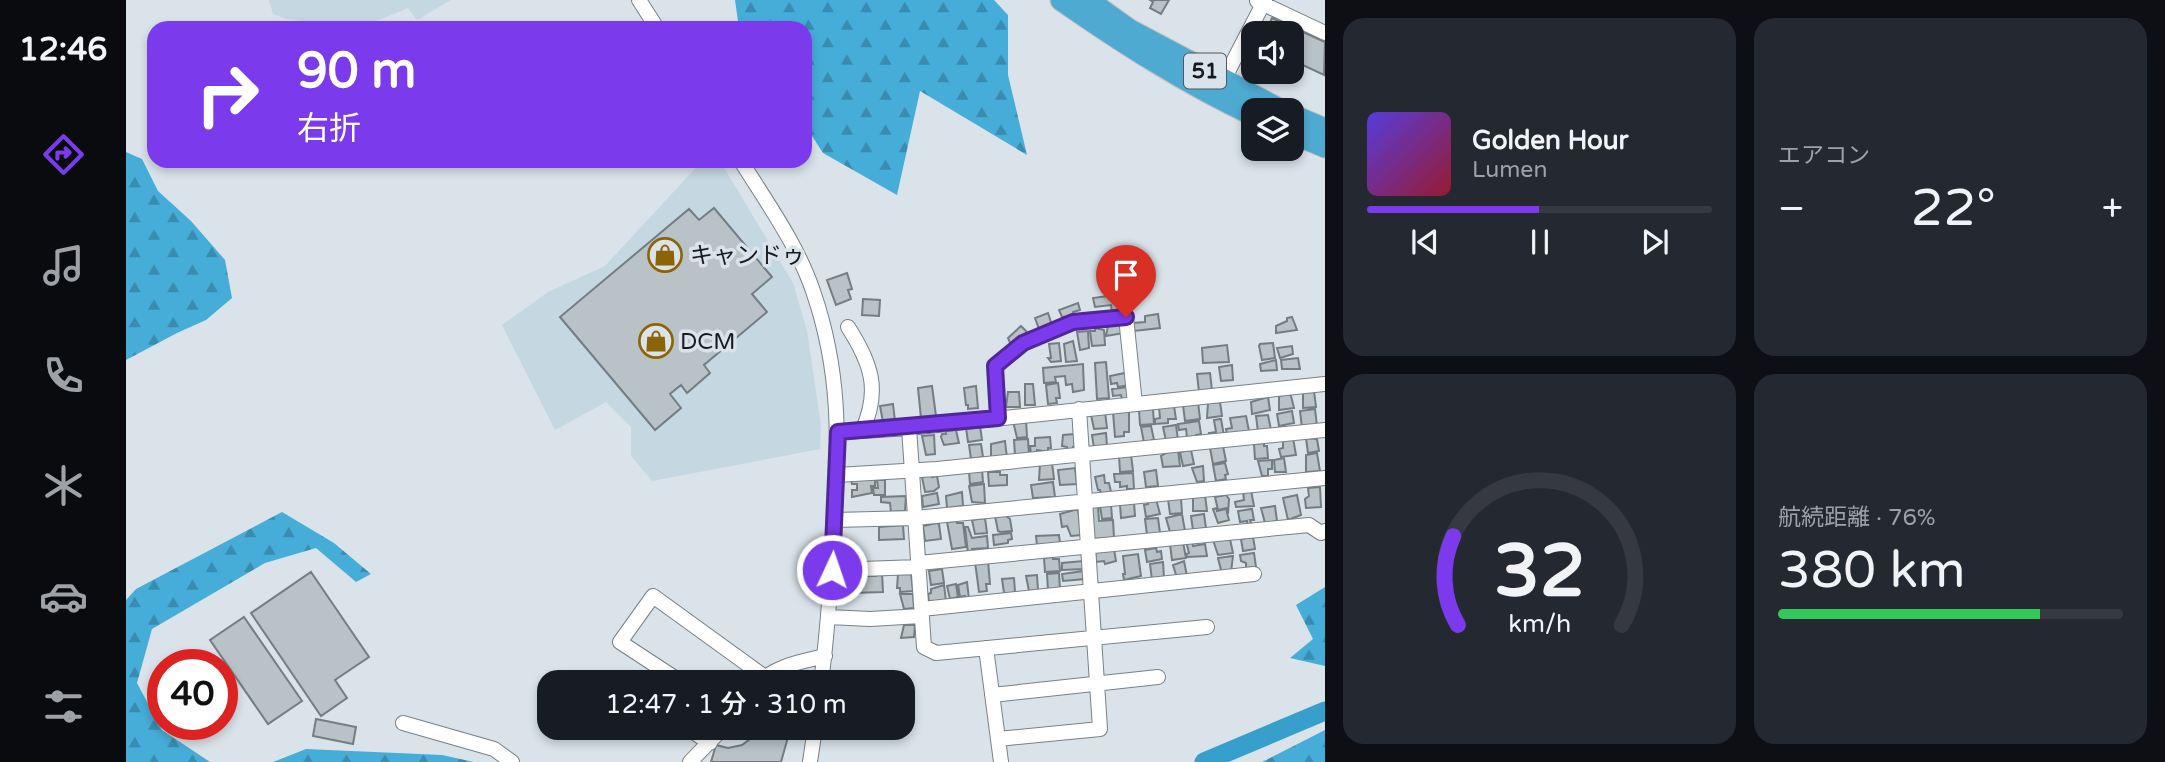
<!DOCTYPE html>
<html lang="ja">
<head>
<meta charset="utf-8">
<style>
	body { margin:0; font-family:"Varela Round","Noto Sans JP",sans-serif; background:#242831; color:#f1f3f6; height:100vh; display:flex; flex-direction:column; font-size:26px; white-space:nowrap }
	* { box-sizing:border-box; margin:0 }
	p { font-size:23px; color:#9ea1a6 }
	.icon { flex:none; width:38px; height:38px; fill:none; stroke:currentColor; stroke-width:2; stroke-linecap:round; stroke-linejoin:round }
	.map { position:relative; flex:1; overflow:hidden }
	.sheet { display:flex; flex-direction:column; gap:18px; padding:18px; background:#0d0f14; width:840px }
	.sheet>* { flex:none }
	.top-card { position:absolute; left:21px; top:21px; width:665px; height:147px; border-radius:21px; box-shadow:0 4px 10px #0003; background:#7c3aed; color:#fff; overflow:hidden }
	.controls { position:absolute; left:1115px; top:21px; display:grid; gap:14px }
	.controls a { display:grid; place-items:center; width:63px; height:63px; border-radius:14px; background:#171b24; box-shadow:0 4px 10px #0003; font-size:35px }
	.speed { position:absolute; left:21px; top:649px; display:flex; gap:14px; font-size:35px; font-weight:700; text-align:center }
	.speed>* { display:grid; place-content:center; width:91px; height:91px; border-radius:50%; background:#171b24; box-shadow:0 4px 10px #0003; line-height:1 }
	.speed .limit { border:10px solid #d22; background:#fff; color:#111 }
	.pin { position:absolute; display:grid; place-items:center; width:60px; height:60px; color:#fff; margin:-72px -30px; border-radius:50% 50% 50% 0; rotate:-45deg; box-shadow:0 0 7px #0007 }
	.pin .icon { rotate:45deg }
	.me { position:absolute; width:77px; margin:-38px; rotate:3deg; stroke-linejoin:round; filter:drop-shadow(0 0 5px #0008) }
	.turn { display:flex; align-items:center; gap:24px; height:147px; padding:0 35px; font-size:32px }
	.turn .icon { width:91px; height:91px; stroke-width:2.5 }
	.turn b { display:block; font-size:49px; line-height:60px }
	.big { font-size:52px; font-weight:600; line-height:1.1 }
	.sheet .tile { flex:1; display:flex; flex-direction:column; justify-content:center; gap:10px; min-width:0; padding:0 24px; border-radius:21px; background:#242831 }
	.sheet .dial { align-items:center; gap:0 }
	.dial svg { height:182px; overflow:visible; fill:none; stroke:#363941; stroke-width:7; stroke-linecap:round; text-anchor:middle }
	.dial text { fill:#f1f3f6; stroke:none }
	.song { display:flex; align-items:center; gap:21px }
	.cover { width:84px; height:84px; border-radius:10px; background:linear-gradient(135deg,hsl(250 70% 55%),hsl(350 70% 35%)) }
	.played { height:7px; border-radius:4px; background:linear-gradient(90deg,#7c3aed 50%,#363941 50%) }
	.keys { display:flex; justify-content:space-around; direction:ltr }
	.heat { display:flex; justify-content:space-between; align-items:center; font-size:38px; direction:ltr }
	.charge { height:10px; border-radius:5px; background:linear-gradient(90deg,#34c759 76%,#363941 0) }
	.sheet .tiles { flex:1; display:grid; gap:18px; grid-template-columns:repeat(2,1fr) }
	.trip { position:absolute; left:411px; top:670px; width:378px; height:70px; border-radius:21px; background:#171b24; box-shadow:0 4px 10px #0003; font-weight:600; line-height:70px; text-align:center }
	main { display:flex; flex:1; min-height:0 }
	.dock { display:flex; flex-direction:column; width:126px; justify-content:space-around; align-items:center; background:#090b0e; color:#9ea1a6 }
	.dock .icon { width:49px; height:49px }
	.dock .selected { color:#7c3aed }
	.dock b { font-size:32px; color:#f1f3f6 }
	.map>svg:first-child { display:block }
	.built { fill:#c5d7e0 }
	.forest { fill:url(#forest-firs) }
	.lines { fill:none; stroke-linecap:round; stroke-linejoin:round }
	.river { stroke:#369fcb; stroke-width:19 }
	.building { fill:#b8c2c7; stroke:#747d82; stroke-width:2 }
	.minor-casing { stroke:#788186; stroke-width:16 }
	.highway-casing { stroke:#bebfc0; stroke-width:23 }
	.minor { stroke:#fff; stroke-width:14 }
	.highway { stroke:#4faad2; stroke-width:21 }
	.route-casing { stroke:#51269a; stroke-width:18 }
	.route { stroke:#7c3aed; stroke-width:12 }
	.labels { text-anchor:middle; stroke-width:7; stroke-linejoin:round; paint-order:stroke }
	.shield { fill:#d9e3e9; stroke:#51575a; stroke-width:2 }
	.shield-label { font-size:21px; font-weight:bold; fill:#171b1d }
	.poi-label { font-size:23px; fill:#171b1d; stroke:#d9e3e9; text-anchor:start }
</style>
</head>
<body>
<main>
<nav class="dock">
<b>12:46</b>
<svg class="icon selected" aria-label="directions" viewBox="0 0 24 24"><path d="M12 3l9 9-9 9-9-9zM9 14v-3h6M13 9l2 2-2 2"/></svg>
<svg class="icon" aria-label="music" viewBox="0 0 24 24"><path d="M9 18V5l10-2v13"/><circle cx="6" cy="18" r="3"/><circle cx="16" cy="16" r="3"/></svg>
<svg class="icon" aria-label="phone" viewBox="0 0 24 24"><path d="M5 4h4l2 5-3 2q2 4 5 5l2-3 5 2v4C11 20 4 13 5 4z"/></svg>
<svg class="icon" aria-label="climate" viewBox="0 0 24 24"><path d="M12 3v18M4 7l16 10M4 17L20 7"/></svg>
<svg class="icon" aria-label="car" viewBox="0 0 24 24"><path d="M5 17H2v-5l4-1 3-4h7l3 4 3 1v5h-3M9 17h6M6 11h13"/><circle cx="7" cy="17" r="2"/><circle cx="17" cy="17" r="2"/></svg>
<svg class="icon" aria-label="filters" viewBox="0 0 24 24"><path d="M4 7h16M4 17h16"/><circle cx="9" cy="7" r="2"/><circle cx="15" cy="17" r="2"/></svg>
</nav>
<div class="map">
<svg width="1199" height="762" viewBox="0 0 1199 762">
	<defs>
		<pattern id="forest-firs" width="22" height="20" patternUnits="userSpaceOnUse" patternTransform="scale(1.75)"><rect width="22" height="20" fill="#46add9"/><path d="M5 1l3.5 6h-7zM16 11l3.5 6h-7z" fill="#398caf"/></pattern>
	</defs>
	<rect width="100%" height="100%" fill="#d9e3e9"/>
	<path class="built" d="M143 0H325L291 20 282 8 250 21 200 28H190L186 22 160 19 147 14Z
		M576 161H594L667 283 681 331 695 425 694 449 526 481 505 456V427L480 402 429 430 376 325 422 292 479 266Z"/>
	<path class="forest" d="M609 0H868L882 15V75L901 155 794 91 771 195 697 153 679 125V28H616L612 21Z
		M0 152 16 159 32 191 65 221 99 260 106 298 80 320 51 333 0 360Z
		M156 512 208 543 245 574 230 582 190 548 139 563 26 629 11 683 36 730 84 762H0V600L10 589Z
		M1199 587V666L1164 658 1187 639 1170 605Z
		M1199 730V762H1136Z
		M180 749 316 755 348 762H147Z"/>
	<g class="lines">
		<path class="river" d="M1078 762 1199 711"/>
	</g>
	<path class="building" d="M1024 0H1043L1035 14 1024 8 1027 2Z
		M1146 18 1199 42 1198 75 1166 60V33H1139Z
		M588 208 646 277 626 294 641 312 578 365 584 373 561 393 555 385 544 394 555 408 529 430 434 317 563 209 573 220Z
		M721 273 726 289 722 290 725 299 710 305 701 280Z
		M996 294 998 311 986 312 985 305 969 307 967 298Z
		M737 299 754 300 753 316 736 315Z
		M952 303 954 310 947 312 948 316 936 317 933 310Z
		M922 313 926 325 913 329 909 318Z
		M1032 314 1034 328 1008 331 1007 323 1019 322V316Z
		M1166 317 1171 330 1150 333V326L1161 321V318Z
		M996 323 998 333 980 336 982 326Z
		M895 326 901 332 885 345 882 338Z
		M969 328 978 330 979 345 966 346 964 331H969Z
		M962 331 963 348 954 350 951 332Z
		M947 341 951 361 940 362 938 344Z
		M933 343 935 361 925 362 922 358H925L923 344Z
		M1147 343 1149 358 1136 360 1133 346 1134 344Z
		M1101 345 1103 362 1077 363 1076 348Z
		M1166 346 1167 354 1154 358 1151 348Z
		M1172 358 1174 369H1156L1155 360Z
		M1150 360 1151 370 1135 371 1134 364Z
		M980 362 983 398 971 399 969 363Z
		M957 364 958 390 947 392 946 384 940 385 939 376 929 377 930 382 918 383 917 368Z
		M1106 365 1107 380 1095 381 1093 367Z
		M999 373 1004 385 992 387 991 383 985 384 984 376Z
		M1084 373 1086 390 1073 392 1071 374Z
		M932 383 934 398H930L931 403 922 404 920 385Z
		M899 384H907L909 405H899Z
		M806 386 810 416 795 418 792 388Z
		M850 386 852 408 842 409V405H840L838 388Z
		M1003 387 1005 399 996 400 995 395 987 396 986 389Z
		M1188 391 1190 407 1177 408V393Z
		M882 392H893L894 407H880Z
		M1163 394 1165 396 1168 408 1153 410V396Z
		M1142 397 1144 410 1126 414 1125 402Z
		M1072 402 1074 419 1059 421 1057 405Z
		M1094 402 1096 416 1081 418 1082 403Z
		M767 404 769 421 757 422 754 406Z
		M1048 406 1050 419H1042V423L1029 424V419L1034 418 1033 407Z
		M1027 409 1028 424 1014 425 1013 410Z
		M1189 409 1191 426 1176 428 1174 411Z
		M1003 410V432H998V436L989 437 987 412Z
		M1166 411 1168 423 1153 426 1151 414Z
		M979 412 981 428 968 429 965 415Z
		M1142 415 1145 430 1132 432 1130 416Z
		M1120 416 1123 431 1101 435 1100 429 1106 428 1104 418Z
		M1095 419 1098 436 1084 439 1083 433 1090 432 1088 420Z
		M900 420 901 437 891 438 887 421Z
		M1073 421 1075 434 1070 435V438H1061L1060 429 1053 430 1052 424Z
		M1050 425 1052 440 1040 441 1037 427Z
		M829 426 833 443 818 445 815 437 816 434H820L819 428Z
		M854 426 856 440 842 442 840 428Z
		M1025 426 1028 440H1026V442L1018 443 1015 427Z
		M980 433 981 446 968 448 966 435Z
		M948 434 949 447H947V450H941V447L936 446 937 435Z
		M808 435 809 454 800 455 796 436Z
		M924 437 925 448H922V452L911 450V454H905L904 446H909V438Z
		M1167 438 1170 455 1155 457 1153 449 1157 448V440Z
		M1180 438 1191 439 1193 451 1182 453Z
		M902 439 903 455 889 456 888 440Z
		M879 441 881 458 865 459V444Z
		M1138 443V446H1141L1142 458 1129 459 1128 444Z
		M855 444 857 457 845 459 843 445Z
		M1097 446 1100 461 1087 464 1084 448Z
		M1052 450 1054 466 1037 467 1035 456 1042 452Z
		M1065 450 1068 464 1057 466 1054 452Z
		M1191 453 1194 471 1180 472V455Z
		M1005 455 1007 471 994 472 993 456Z
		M1158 458 1160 472H1149L1148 460Z
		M1146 460V469H1142V476H1136L1132 461Z
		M926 463 928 479 913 480 914 464Z
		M1099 463 1102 474 1099 475 1100 479 1090 481 1087 465Z
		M1077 466 1078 481 1071 482 1066 468Z
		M949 468 951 484 934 485 932 470Z
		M856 469 857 482 844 484 843 471Z
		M1030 470 1032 486 1020 487 1018 472Z
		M862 472H874V475H881V485L863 486Z
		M1007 473 1008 489H1001V486L994 487V482H989L988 474Z
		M805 475 806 477 811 476 813 487 808 491 799 492 796 477Z
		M978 475 979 483H983L985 492 975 494 974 490H972L969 477Z
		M749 478V486H745L746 493 726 497V490H731V484H726L725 480Z
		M751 480H759V495H748L747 488H752Z
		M927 482 929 497 907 498 905 485Z
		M858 484 859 503 846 502 843 486Z
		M1194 487 1195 507 1180 508 1179 499 1183 496 1182 488Z
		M1125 490 1128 506 1110 507 1109 502 1118 500 1117 492Z
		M836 492 837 506 821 508 820 496Z
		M811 493 813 504 797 507 796 496Z
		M1079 495 1081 511H1067V496Z
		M1100 495 1103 499 1102 514 1101 508 1092 510 1089 497Z
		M1171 495 1175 515 1162 520 1157 498Z
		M780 496 779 511 765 512 764 503 755 502V497Z
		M1055 498 1056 513 1044 514 1042 499Z
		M1030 499 1034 514 1020 517 1018 505 1022 504 1021 501Z
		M1008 502 1009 516 995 518 994 504Z
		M985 504 986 518 976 519 974 506Z
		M972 506 973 521 987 520 988 538 967 539 965 507Z
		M1149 506 1151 521 1139 523 1135 508Z
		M1091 508V511L1100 509 1103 520 1092 523 1087 509Z
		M952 509 955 535 945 536 941 526 936 527 934 514Z
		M1126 509 1128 520H1124L1125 523 1121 524V521L1114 522 1112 511Z
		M1056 514 1059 531 1044 532 1040 518Z
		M1078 514 1080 528 1067 530 1065 516Z
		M879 515 884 519 886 531 874 532 872 531 869 516Z
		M859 518 861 533 849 534 846 520Z
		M1032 518 1034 533 1021 535 1019 519Z
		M831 521V523H837L840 547 826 549 821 522Z
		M811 523 813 524 815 539 799 541 797 526Z
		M777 525 778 539 753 540V527Z
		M839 527H842L846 538 861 536 862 548 846 549V553H842Z
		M885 533 886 539 882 540V543L868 545 867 535Z
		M933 535 934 543 911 545 910 536Z
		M1127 537 1129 549 1117 551 1115 539Z
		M1104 539 1107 553 1092 555 1087 540Z
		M1066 540 1067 546 1079 544 1081 556 1061 557 1060 554 1063 553 1060 541Z
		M1057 542 1060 558 1046 560 1044 544Z
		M1030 548 1031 552 1035 551 1036 559 1021 562 1019 550Z
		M988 549 990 561 979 564 978 561 970 562 969 551Z
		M1128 553 1130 567 1120 568V563L1115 561 1114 555Z
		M1012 554 1015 576 998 580 997 574H999L997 556Z
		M1107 556 1105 572 1096 574 1092 558Z
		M927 557V559H933L934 571 919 572 918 558Z
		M862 561 864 584H860L861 591 853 592 849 562Z
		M957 561 958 569 936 570V563Z
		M1058 561 1061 576 1051 578 1047 565Z
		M1037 562 1038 578 1026 580 1024 564Z
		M816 569 818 583 805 585 803 571Z
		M958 571 959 579 937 581 936 574Z
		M185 572 243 657 209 680 221 698 195 716 125 613Z
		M750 573H756L757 592 726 593V582H735L737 576H750Z
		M785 573 787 591 774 592V588H771L772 574Z
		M933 573 934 589 922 590 921 574Z
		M911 575 912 590 903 591 900 576Z
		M888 578 889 592 883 594 878 593 876 579Z
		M841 582 843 599H840L839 596 834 597 832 585Z
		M830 584 832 597 824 599 821 586Z
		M818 585 820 601 803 603 802 594 805 593V589Z
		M774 594H787L788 608 778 609Z
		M118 617 176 701 142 724 84 640Z
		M778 625H789L788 637 775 638Z
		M190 719 230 727 227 744 187 736Z
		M630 728 664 730 655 762H585L590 745 602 748 616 745 628 736Z"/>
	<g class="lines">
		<g class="minor-casing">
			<path id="minor" d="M513 0 531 28
				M1131 1 1199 33
				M1097 81 1139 0
				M615 161C641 203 671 244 687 291 716 375 712 442 708 528 705 580 702 631 695 682
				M872 418 869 366 897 343 947 322 1000 317 1009 404
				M783 428 798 647 810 653 1081 627
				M736 431 783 428 1199 384
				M712 432 736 431C755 390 745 363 722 327
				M711 475 811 469 1199 430
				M708 520 789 518 1199 478
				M793 563 1183 525 1195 533 1199 531
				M706 570 793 567
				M796 609 1128 574
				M703 617 744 619 795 616
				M860 648 875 762
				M555 682 494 642 527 596 639 677
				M633 682C652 665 675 662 699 656
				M866 695 1032 677
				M277 723 368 749 386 762
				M561 728 584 743
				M872 739 974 729 953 409
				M564 762 597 728
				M684 762 689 728"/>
		</g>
		<g class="highway-casing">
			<path id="highway" d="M935 0C997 43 1059 83 1127 115
				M962 0 1004 30 1155 110
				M1166 115 1199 129
				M1166 133 1199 147"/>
		</g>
		<use href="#minor" class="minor"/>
		<use href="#highway" class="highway"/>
	</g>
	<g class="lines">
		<g class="route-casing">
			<path id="route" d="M706 570 712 432 872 418 869 366 897 343 947 322 1000 317"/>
		</g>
		<use href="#route" class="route"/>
	</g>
	<defs>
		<g id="shop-ring" transform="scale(1.75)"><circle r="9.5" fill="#d9e3e9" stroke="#8c6305" stroke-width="1.5"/><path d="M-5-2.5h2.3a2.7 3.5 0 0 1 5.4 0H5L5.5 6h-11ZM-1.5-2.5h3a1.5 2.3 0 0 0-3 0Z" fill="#8c6305"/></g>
	</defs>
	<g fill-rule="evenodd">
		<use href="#shop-ring" x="539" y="255"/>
		<use href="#shop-ring" x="530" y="341"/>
	</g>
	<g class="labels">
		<rect class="shield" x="1058" y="53.5" width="42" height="35" rx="5"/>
		<g class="shield-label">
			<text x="1079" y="78">51</text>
		</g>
		<g class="poi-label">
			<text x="564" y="263">キャンドゥ</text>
			<text x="554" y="349">DCM</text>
		</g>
	</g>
</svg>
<div class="controls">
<a><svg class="icon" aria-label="sound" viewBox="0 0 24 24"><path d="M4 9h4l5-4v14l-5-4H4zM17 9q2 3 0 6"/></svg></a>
<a><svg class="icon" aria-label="layers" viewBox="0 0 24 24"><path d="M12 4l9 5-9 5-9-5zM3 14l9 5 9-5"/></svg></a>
</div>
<div class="speed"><div class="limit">40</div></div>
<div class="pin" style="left:1000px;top:317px;background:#d93025"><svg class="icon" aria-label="arrive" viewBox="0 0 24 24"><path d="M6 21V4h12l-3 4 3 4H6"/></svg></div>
<svg class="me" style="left:706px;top:570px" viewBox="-20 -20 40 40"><circle r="17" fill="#7c3aed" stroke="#fff" stroke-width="3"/><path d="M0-11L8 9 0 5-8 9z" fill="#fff"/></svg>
<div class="trip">12:47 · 1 分 · 310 m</div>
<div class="top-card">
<div class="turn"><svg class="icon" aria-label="right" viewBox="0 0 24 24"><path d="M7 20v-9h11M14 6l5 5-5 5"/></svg><div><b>90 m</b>右折</div></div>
</div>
</div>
<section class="sheet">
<div class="tiles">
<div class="tile">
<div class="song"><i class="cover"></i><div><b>Golden Hour</b><p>Lumen</p></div></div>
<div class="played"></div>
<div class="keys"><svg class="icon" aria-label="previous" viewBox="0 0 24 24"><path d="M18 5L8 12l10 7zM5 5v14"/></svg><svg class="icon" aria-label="pause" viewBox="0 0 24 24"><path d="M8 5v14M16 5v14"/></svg><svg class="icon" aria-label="next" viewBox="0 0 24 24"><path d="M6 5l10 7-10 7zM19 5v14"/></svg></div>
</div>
<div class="tile"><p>エアコン</p>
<div class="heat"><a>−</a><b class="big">22°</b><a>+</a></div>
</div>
<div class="tile dial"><svg viewBox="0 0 100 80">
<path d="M14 69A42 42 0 1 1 86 69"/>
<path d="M14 69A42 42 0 0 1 12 30" stroke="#7c3aed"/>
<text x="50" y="56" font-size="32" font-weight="700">32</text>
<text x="50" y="72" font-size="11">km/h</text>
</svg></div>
<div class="tile"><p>航続距離 · 76%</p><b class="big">380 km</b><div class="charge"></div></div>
</div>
</section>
</main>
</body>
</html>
